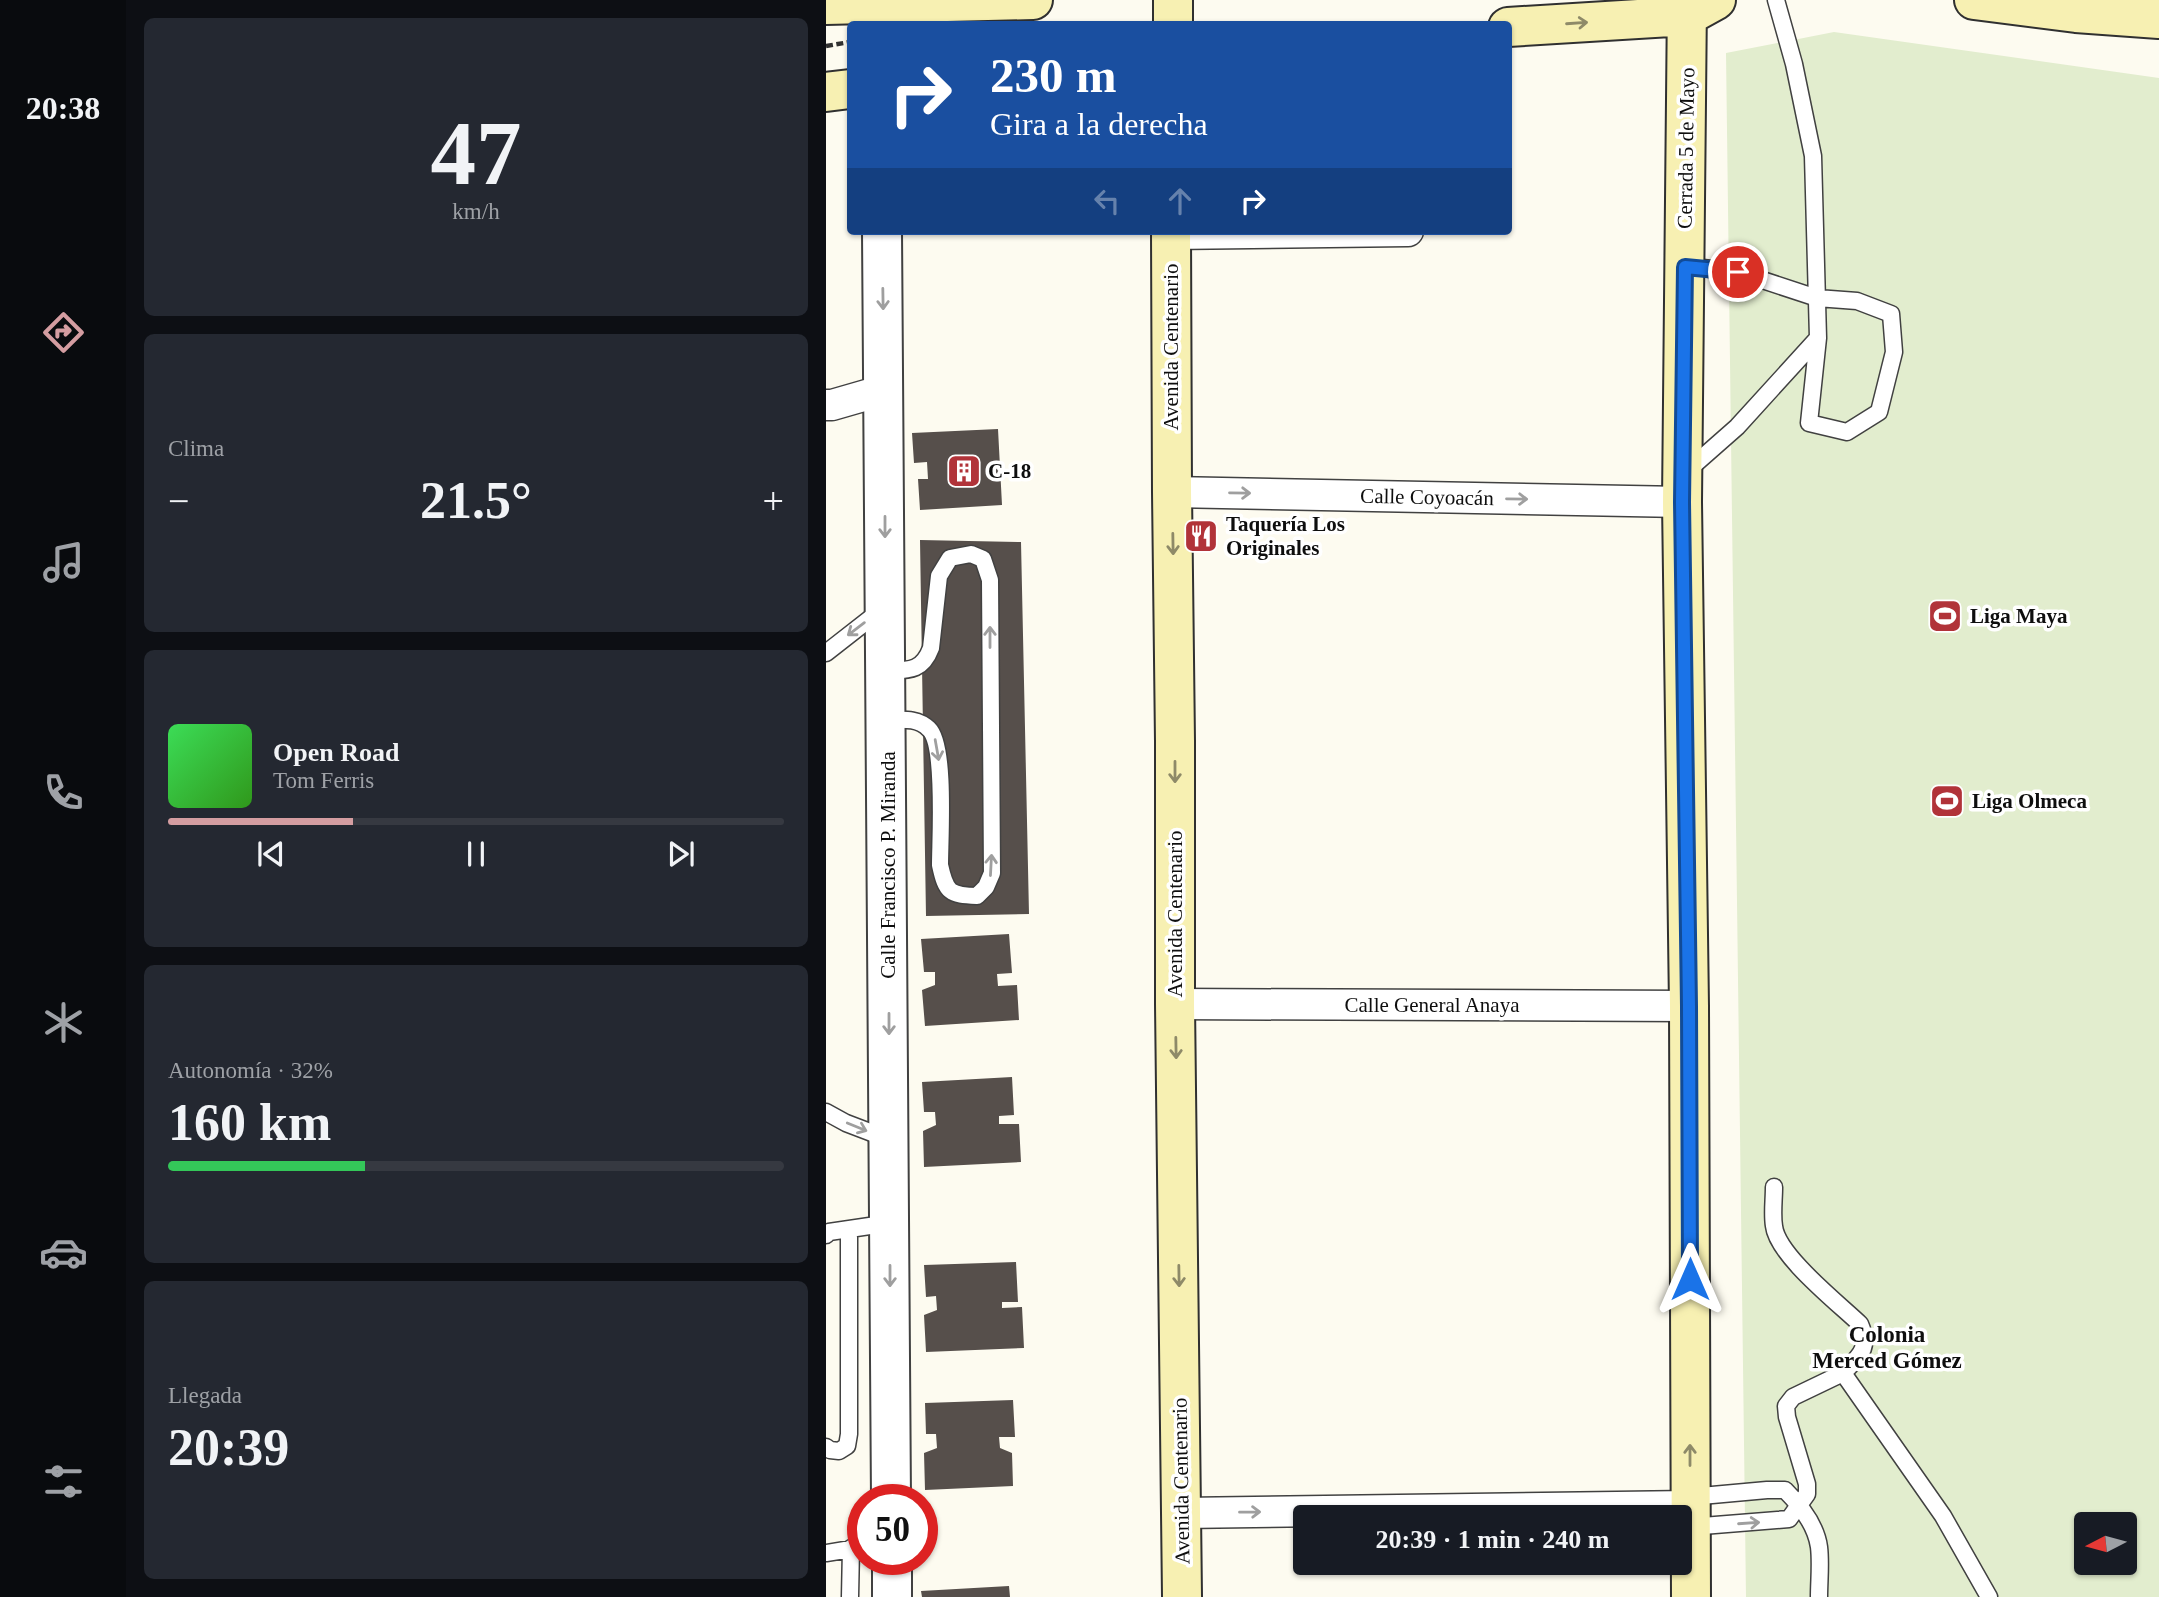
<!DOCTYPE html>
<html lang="es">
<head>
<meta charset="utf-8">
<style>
	body { margin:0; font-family:"Times New Roman",serif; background:#242831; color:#f1f3f6; height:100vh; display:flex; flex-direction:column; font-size:26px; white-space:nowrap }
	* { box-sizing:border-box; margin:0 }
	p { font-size:23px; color:#9ea1a6 }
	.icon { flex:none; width:38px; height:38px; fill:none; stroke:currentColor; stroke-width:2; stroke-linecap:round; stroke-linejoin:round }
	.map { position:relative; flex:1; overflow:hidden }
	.panel { display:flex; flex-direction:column; gap:18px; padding:18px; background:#0d0f14; width:700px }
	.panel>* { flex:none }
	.banner { position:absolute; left:21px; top:21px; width:665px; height:214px; border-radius:7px; box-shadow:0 2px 5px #0004; background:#1a4fa0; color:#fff; overflow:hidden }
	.needle { width:46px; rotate:264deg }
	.tools { position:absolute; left:1248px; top:1512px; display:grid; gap:14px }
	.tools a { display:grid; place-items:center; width:63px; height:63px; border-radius:7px; background:#171b24; box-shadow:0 2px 5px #0004; font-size:35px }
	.speed { position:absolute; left:21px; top:1484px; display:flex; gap:14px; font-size:35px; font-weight:700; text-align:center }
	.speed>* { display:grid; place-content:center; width:91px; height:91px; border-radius:50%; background:#171b24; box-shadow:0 2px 5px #0004; line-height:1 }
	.speed .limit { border:10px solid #d22; background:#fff; color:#111 }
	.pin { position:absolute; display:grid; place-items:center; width:60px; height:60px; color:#fff; margin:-30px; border:4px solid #fff; border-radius:50%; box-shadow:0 2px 7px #0007 }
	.me { position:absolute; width:77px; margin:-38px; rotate:0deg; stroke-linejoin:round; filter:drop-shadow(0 0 5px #0008) }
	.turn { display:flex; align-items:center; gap:24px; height:147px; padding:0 28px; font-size:32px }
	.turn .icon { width:91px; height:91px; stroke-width:2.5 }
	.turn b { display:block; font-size:49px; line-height:60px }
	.lanes { display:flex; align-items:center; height:66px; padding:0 28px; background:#0003; justify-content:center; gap:35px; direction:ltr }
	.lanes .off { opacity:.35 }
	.big { font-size:52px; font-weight:700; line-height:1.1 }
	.panel .widget { flex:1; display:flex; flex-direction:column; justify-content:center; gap:10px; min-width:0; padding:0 24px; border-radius:10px; background:#242831 }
	.panel .dial { align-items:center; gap:0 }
	.dial b { font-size:91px; line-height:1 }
	.song { display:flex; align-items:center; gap:21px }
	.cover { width:84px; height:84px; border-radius:10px; background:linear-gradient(135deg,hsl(130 70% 55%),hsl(110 70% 35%)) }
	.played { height:7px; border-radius:4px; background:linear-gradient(90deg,#d49da1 30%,#363941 30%) }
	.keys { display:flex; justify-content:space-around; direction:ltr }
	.heat { display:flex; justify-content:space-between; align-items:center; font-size:38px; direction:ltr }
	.charge { height:10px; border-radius:5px; background:linear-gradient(90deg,#34c759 32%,#363941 0) }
	.trip { position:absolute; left:467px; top:1505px; width:399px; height:70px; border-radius:7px; background:#171b24; box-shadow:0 2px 5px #0004; font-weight:700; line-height:70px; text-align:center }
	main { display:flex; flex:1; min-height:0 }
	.tab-bar { display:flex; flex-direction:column; width:126px; justify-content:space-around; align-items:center; background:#090b0e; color:#9ea1a6 }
	.tab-bar .icon { width:49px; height:49px }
	.tab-bar .current { color:#d49da1 }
	.tab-bar b { font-size:32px; color:#f1f3f6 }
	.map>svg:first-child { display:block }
	.pitch { fill:#e2edce; fill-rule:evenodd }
	.building { fill:#564f4b }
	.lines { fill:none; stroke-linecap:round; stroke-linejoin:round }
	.service-casing { stroke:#414141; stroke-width:19 }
	.minor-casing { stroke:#414141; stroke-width:33 }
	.tertiary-casing { stroke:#414141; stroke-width:42 }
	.secondary-casing { stroke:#303030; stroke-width:42 }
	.path { stroke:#303030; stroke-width:4.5; stroke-dasharray:7 3.5; stroke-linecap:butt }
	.service { stroke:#fff; stroke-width:16 }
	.minor { stroke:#fff; stroke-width:30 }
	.tertiary { stroke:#fff; stroke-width:38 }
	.secondary { stroke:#f7f0b2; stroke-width:38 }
	.oneway { stroke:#8e8a68 }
	.oneway2 { stroke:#9f9f9f }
	.route-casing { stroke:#114b97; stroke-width:18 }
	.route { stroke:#1a73e8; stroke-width:12 }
	.labels { text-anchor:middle; stroke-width:7; stroke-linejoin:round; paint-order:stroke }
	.street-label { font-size:21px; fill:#0e0e0e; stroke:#fff }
	.poi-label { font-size:21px; font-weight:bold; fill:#0e0e0e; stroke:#fff; text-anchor:start }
	.neighbourhood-label { font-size:23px; font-weight:bold; fill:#0e0e0e; stroke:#fff }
</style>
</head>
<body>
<main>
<nav class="tab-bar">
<b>20:38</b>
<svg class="icon current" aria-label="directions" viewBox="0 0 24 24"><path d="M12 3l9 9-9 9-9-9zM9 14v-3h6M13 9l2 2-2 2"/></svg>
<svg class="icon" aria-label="music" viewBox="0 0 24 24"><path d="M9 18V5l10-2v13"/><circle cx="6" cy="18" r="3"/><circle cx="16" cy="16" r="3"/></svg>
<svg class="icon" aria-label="phone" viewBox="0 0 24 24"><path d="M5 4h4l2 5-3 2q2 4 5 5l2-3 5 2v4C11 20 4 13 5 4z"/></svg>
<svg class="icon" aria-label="climate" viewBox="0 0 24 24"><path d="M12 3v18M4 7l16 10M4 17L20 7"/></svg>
<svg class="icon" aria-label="car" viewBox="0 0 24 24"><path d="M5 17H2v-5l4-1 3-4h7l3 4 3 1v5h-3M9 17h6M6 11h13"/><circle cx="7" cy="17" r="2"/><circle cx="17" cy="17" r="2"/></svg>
<svg class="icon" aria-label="filters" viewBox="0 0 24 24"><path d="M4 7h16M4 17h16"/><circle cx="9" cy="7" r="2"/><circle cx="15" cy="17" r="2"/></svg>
</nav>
<section class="panel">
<div class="widget dial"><b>47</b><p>km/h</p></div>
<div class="widget"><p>Clima</p>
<div class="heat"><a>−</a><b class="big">21.5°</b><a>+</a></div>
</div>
<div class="widget">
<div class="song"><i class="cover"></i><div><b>Open Road</b><p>Tom Ferris</p></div></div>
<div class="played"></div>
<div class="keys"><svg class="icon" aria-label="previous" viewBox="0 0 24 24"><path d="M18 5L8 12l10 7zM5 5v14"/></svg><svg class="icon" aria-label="pause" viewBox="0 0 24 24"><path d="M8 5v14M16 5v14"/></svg><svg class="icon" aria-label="next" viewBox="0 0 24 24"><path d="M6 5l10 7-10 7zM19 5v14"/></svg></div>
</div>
<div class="widget"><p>Autonomía · 32%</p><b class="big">160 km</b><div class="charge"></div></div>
<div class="widget"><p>Llegada</p><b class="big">20:39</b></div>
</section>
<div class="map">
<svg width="1333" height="1597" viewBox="0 0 1333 1597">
	<rect width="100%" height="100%" fill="#fdfbf0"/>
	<path class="pitch" d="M1008 32 1333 78V1597H920L900 53ZM1260 1524H1298V1563H1260Z"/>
	<path class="building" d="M172 429 176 505 94 510 92 479H102L101 462 88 463 86 433Z
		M94 540 195 542 203 914 100 916Z
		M183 934 186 973 171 974 172 986 191 985 193 1020 99 1026 96 990 109 985V972H98L95 939Z
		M186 1077 188 1115 173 1116V1124H193L195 1162 98 1167 97 1131 110 1125 109 1112H98L96 1082Z
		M190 1262 192 1302H176V1308L196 1307 198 1348 100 1352 98 1315 111 1310 110 1296 100 1297 98 1265Z
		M187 1400 189 1437H173L174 1448 186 1453 187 1486 99 1490 98 1453 111 1448 110 1434H100L99 1403Z
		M183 1586 184 1597H96L95 1591Z"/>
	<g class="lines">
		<g class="service-casing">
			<path id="service" d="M859 266 912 272 991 298 1031 301 1065 314 1068 352 1053 412 1021 432 983 423 992 338 987 156 968 64 950 0
				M861 471 911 427 992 338
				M0 653 55 610
				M60 671C82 670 96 672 105 648L113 576 124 558 145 554 157 559 164 580 166 873 160 887 151 896C124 895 120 893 114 865 114 839 120 745 103 729 91 717 75 720 61 720
				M0 1112 20 1123 62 1139
				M948 1187C948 1200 946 1214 948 1226 951 1255 1012 1303 1034 1324 1045 1349 1033 1356 1017 1373L1117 1516 1163 1597
				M0 1235 3 1232 64 1223
				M0 1447 4 1450 13 1451 21 1446 23 1434V1229
				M864 1497 941 1490H959C974 1505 990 1525 993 1547 995 1563 993 1581 993 1597
				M864 1527 963 1519 981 1494V1484L961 1417 960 1406 967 1397 1017 1373
				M0 1553 37 1547
				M24 1597 25 1548"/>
		</g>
		<g class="minor-casing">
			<path id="minor" d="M345 234 582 231
				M0 405H6L58 390
				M346 492 856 502
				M349 1004 863 1006
				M356 1513 864 1506"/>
		</g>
		<g class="tertiary-casing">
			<path id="tertiary" d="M56 231 65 1500
				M66 1559V1597"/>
		</g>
		<g class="secondary-casing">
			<path id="secondary" d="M861 0 856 502 863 1006 865 1597
				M1148 0 1250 13 1333 19
				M0 5 207 0
				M347 24V0
				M682 27 861 16 890 0
				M0 92 24 89
				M345 231 346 492 349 741V1004L356 1597"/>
		</g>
		<path class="path" d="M0 46 24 42"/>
		<use href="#service" class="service"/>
		<use href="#minor" class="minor"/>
		<use href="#tertiary" class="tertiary"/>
		<use href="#secondary" class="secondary"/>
	</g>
	<defs><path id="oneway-shaft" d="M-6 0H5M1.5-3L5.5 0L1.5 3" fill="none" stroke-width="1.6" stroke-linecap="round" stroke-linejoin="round" transform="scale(1.75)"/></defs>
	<g class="oneway">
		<use href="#oneway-shaft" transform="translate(751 23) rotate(-4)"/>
		<use href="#oneway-shaft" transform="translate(347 544) rotate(89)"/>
		<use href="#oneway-shaft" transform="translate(349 772) rotate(90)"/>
		<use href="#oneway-shaft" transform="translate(350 1048) rotate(89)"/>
		<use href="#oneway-shaft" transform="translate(353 1276) rotate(89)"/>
		<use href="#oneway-shaft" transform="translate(864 1455) rotate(-90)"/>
	</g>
	<g class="oneway2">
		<use href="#oneway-shaft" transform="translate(57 299) rotate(89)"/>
		<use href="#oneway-shaft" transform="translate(414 493) rotate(1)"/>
		<use href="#oneway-shaft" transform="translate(691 499) rotate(1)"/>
		<use href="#oneway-shaft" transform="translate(59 527) rotate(90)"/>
		<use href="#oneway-shaft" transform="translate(30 629) rotate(143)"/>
		<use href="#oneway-shaft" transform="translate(164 637) rotate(-90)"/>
		<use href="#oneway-shaft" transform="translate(111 750) rotate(80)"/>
		<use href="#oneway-shaft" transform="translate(165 865) rotate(-87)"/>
		<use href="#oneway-shaft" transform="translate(63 1024) rotate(90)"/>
		<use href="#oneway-shaft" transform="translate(31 1127) rotate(22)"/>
		<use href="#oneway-shaft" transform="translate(64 1276) rotate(90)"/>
		<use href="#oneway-shaft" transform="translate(424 1512) rotate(-1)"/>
		<use href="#oneway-shaft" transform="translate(923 1523) rotate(-4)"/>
	</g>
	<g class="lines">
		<g class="route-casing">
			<path id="route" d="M864 1279 863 1006 856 502 859 267 912 272"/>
		</g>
		<use href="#route" class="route"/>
	</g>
	<defs>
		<g id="building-square" transform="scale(1.75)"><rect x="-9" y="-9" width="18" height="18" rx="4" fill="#b13339" stroke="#fff"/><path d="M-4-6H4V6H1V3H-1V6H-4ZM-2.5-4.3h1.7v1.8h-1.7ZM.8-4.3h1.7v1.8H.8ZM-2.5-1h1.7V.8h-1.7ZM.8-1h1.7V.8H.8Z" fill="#fff"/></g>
		<g id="restaurant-square" transform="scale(1.75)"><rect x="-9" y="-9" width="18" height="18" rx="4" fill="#b13339" stroke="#fff"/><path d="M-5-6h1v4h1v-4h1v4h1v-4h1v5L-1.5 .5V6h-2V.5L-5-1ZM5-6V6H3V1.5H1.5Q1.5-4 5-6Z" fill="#fff"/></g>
		<g id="stadium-square" transform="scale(1.75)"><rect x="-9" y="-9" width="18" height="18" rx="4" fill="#b13339" stroke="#fff"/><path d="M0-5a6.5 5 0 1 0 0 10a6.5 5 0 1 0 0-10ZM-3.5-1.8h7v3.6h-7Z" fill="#fff"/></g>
	</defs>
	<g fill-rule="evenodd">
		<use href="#building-square" x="138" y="471"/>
		<use href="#restaurant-square" x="375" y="536"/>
		<use href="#stadium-square" x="1119" y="616"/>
		<use href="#stadium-square" x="1121" y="801"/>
	</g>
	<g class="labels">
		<g class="street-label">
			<text transform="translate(860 148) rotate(-89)" y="7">Cerrada 5 de Mayo</text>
			<text transform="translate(345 347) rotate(-90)" y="7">Avenida Centenario</text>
			<text transform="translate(601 497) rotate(1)" y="7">Calle Coyoacán</text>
			<text transform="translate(62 865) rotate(-90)" y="7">Calle Francisco P. Miranda</text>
			<text transform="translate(349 914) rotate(-90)" y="7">Avenida Centenario</text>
			<text x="606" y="1012">Calle General Anaya</text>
			<text transform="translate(355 1481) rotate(-91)" y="7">Avenida Centenario</text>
		</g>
		<g class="poi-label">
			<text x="162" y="478">C-18</text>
			<text x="400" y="531">Taquería Los<tspan x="400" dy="24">Originales</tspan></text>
			<text x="1144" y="623">Liga Maya</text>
			<text x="1146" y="808">Liga Olmeca</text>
		</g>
		<g class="neighbourhood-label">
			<text x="1061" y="1342">Colonia<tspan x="1061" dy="26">Merced Gómez</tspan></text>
		</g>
	</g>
</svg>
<div class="tools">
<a><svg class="needle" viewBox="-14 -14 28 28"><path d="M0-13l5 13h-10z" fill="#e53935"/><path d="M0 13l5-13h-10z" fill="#9ea1a6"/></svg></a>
</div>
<div class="speed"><div class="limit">50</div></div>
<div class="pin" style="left:912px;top:272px;background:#d93025"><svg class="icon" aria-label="arrive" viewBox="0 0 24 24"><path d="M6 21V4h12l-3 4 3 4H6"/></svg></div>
<svg class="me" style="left:864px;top:1279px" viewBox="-20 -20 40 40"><path d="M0-17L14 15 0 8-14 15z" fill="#1a73e8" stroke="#fff" stroke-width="4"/></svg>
<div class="trip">20:39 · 1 min · 240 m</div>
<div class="banner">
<div class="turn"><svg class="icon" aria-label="right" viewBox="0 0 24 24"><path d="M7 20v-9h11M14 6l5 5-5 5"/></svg><div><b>230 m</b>Gira a la derecha</div></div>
<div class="lanes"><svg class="icon off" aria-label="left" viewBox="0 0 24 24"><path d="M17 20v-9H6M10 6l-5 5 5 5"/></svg><svg class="icon off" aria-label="ahead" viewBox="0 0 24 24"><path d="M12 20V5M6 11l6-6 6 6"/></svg><svg class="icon" aria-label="right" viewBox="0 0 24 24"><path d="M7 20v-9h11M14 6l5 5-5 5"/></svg></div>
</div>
</div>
</main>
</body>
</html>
